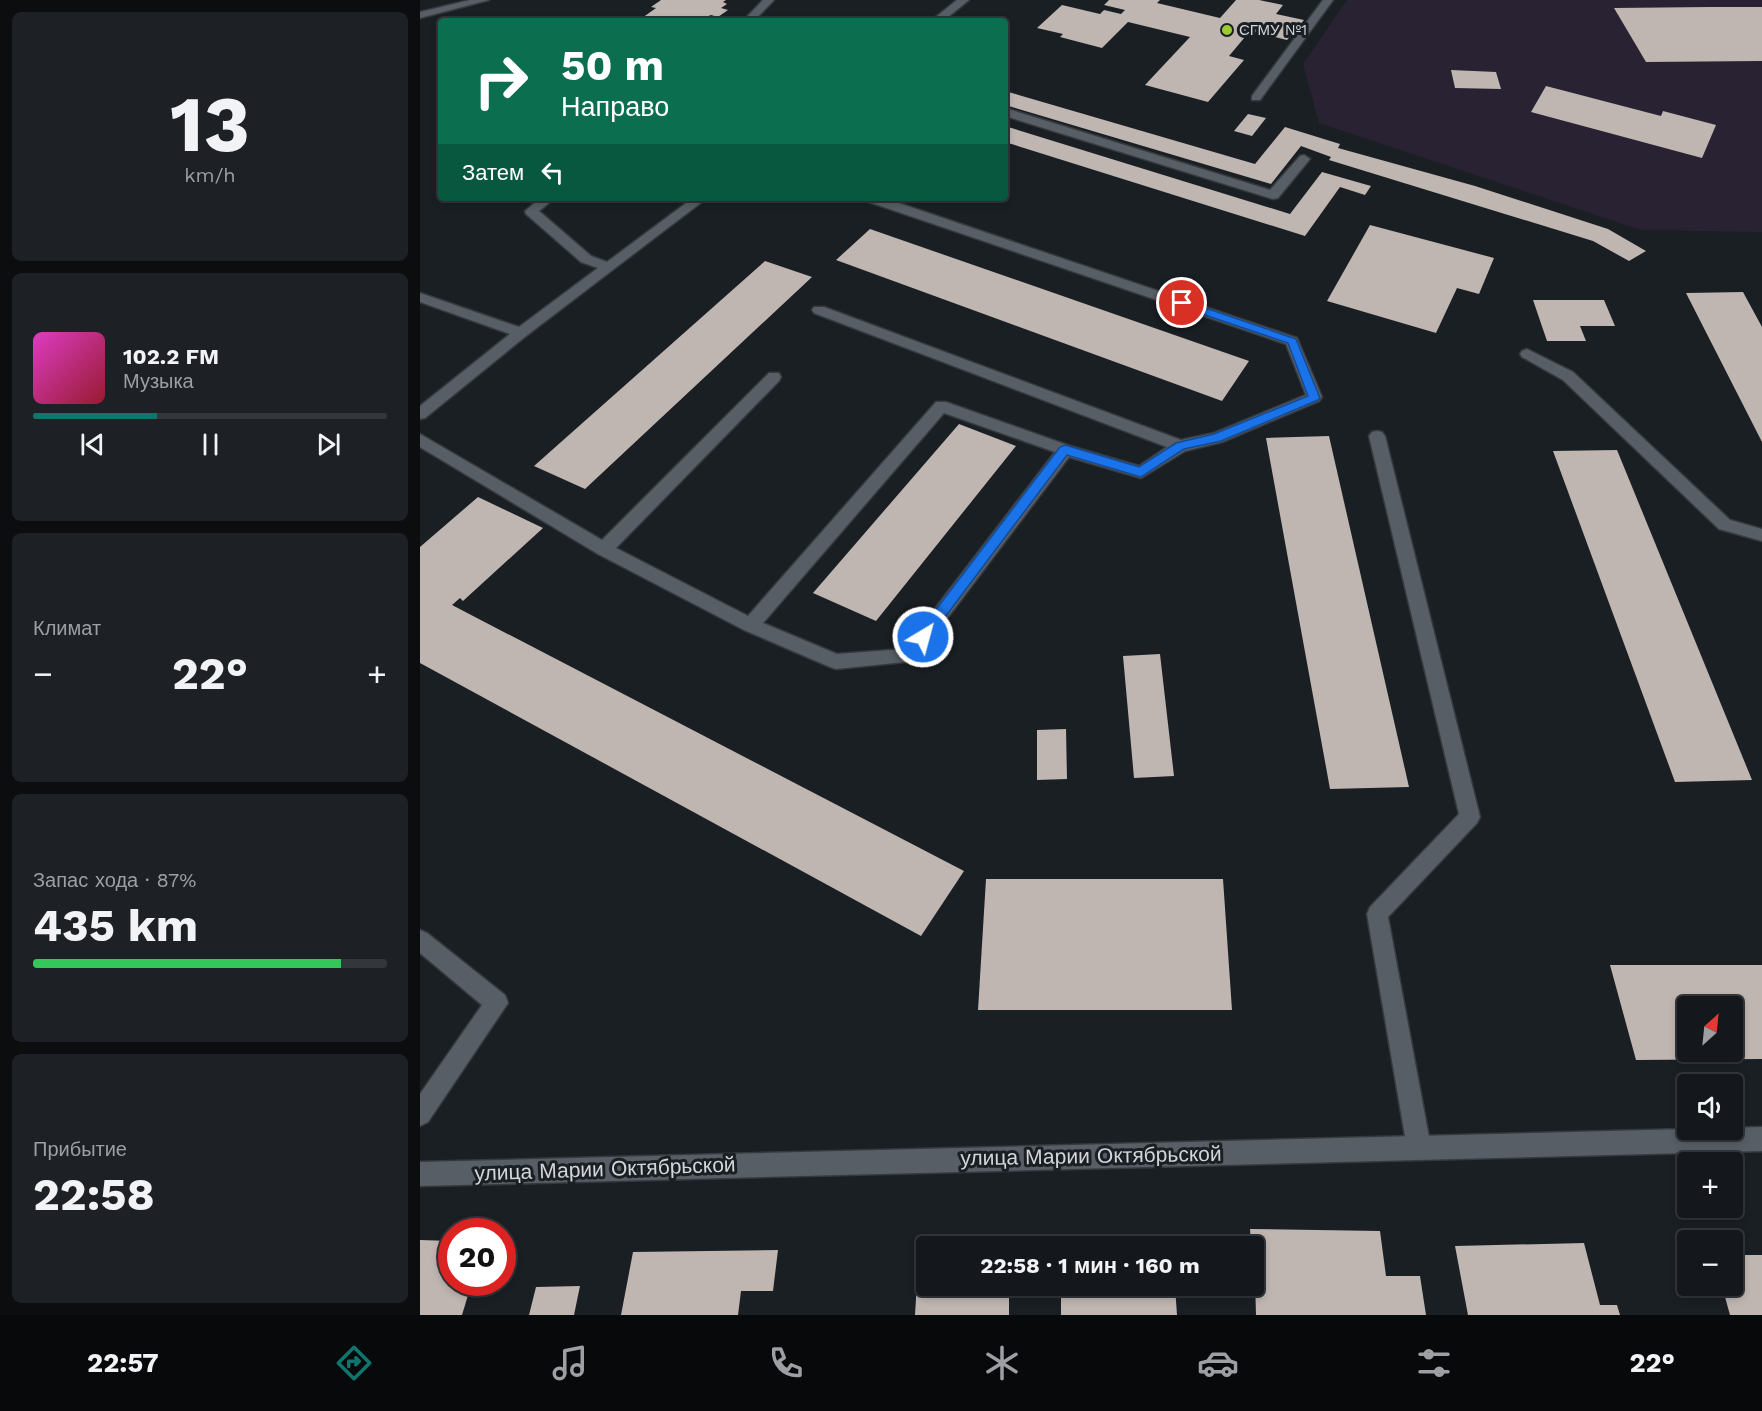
<!DOCTYPE html>
<html lang="ru">
<head>
<meta charset="utf-8">
<style>
	body { margin:0; font-family:"Work Sans",sans-serif; background:#1d2024; color:#f1f3f6; height:100vh; display:flex; flex-direction:column; font-size:22px; white-space:nowrap }
	* { box-sizing:border-box; margin:0 }
	p { font-size:20px; color:#9d9fa3 }
	.icon { flex:none; width:33px; height:33px; fill:none; stroke:currentColor; stroke-width:2; stroke-linecap:round; stroke-linejoin:round }
	.map { position:relative; flex:1; overflow:hidden }
	.side { display:flex; flex-direction:column; gap:12px; padding:12px; background:#0b0d0f; width:420px }
	.side>* { flex:none }
	.top-card { position:absolute; left:18px; top:18px; width:570px; height:183px; border-radius:6px; box-shadow:0 3px 9px #0003,0 0 0 2px #33363a; background:#0b6e4f; color:#fff; overflow:hidden }
	.needle { width:39px; rotate:27deg }
	.controls { position:absolute; left:1257px; top:996px; display:grid; gap:12px }
	.controls a { display:grid; place-items:center; width:66px; height:66px; border-radius:6px; background:#14171b; box-shadow:0 3px 9px #0003,0 0 0 2px #33363a; font-size:30px }
	.speed { position:absolute; left:18px; top:1218px; display:flex; gap:12px; font-size:30px; font-weight:700; text-align:center }
	.speed>* { display:grid; place-content:center; width:78px; height:78px; border-radius:50%; background:#14171b; box-shadow:0 3px 9px #0003,0 0 0 2px #33363a; line-height:1 }
	.speed .limit { border:9px solid #d22; background:#fff; color:#111 }
	.pin { position:absolute; display:grid; place-items:center; width:51px; height:51px; color:#fff; margin:-26px; border:3px solid #fff; border-radius:50%; box-shadow:0 2px 6px #0007 }
	.me { position:absolute; width:66px; margin:-33px; rotate:37deg; stroke-linejoin:round; filter:drop-shadow(0 0 4px #0008) }
	.turn { display:flex; align-items:center; gap:21px; height:126px; padding:0 24px; font-size:27px }
	.turn .icon { width:78px; height:78px; stroke-width:2.5 }
	.turn b { display:block; font-size:42px; line-height:51px }
	.then { display:flex; align-items:center; height:57px; padding:0 24px; background:#0003; gap:12px; font-size:22px }
	.big { font-size:45px; font-weight:700; line-height:1.1 }
	.side .card { flex:1; display:flex; flex-direction:column; justify-content:center; gap:9px; min-width:0; padding:0 21px; border-radius:9px; background:#1d2024 }
	.side .dial { align-items:center; gap:0 }
	.dial b { font-size:78px; line-height:1 }
	.song { display:flex; align-items:center; gap:18px }
	.cover { width:72px; height:72px; border-radius:9px; background:linear-gradient(135deg,hsl(310 70% 55%),hsl(350 70% 35%)) }
	.played { height:6px; border-radius:3px; background:linear-gradient(90deg,#0f766e 35%,#33363a 35%) }
	.keys { display:flex; justify-content:space-around; direction:ltr }
	.heat { display:flex; justify-content:space-between; align-items:center; font-size:33px; direction:ltr }
	.charge { height:9px; border-radius:4px; background:linear-gradient(90deg,#34c759 87%,#33363a 0) }
	.trip { position:absolute; left:496px; top:1236px; width:348px; height:60px; border-radius:6px; background:#14171b; box-shadow:0 3px 9px #0003,0 0 0 2px #33363a; font-weight:700; line-height:60px; text-align:center }
	.tab-bar { display:flex; height:96px; justify-content:space-around; align-items:center; background:#08090b; color:#9d9fa3 }
	.tab-bar .icon { width:42px; height:42px }
	.tab-bar .current { color:#0f766e }
	.tab-bar b { font-size:27px; color:#f1f3f6 }
	main { display:flex; flex:1; min-height:0 }
	.map>svg:first-child { display:block }
	.industrial { fill:#282232 }
	.building { fill:#bfb5b1; fill-rule:evenodd }
	.lines { fill:none; stroke-linecap:round; stroke-linejoin:round }
	.lane-casing { stroke:#363a3e; stroke-width:3 }
	.street-casing { stroke:#363a3e; stroke-width:3 }
	.lane { fill:#585e65; fill-rule:evenodd }
	.street { fill:#585e65; fill-rule:evenodd }
	.route { fill:#1a73e8; stroke:#114b97; stroke-width:1.5 }
	.poi-dot { fill:#9cca32; stroke:#1a1f24; stroke-width:2 }
	.labels { text-anchor:middle; stroke-width:6; stroke-linejoin:round; paint-order:stroke }
	.far-poi-label { font-size:15px; fill:#d2d5d9; stroke:#1a1f24; text-anchor:start }
	.near-street-label { font-size:21px; fill:#d2d5d9; stroke:#1a1f24 }
</style>
</head>
<body>
<main>
<section class="side">
<div class="card dial"><b>13</b><p>km/h</p></div>
<div class="card">
<div class="song"><i class="cover"></i><div><b>102.2 FM</b><p>Музыка</p></div></div>
<div class="played"></div>
<div class="keys"><svg class="icon" aria-label="previous" viewBox="0 0 24 24"><path d="M18 5L8 12l10 7zM5 5v14"/></svg><svg class="icon" aria-label="pause" viewBox="0 0 24 24"><path d="M8 5v14M16 5v14"/></svg><svg class="icon" aria-label="next" viewBox="0 0 24 24"><path d="M6 5l10 7-10 7zM19 5v14"/></svg></div>
</div>
<div class="card"><p>Климат</p>
<div class="heat"><a>−</a><b class="big">22°</b><a>+</a></div>
</div>
<div class="card"><p>Запас хода · 87%</p><b class="big">435 km</b><div class="charge"></div></div>
<div class="card"><p>Прибытие</p><b class="big">22:58</b></div>
</section>
<div class="map">
<svg width="1342" height="1315" viewBox="0 0 1342 1315">
	<rect width="100%" height="100%" fill="#1a1f24"/>
	<path class="industrial" d="M927 0H1342V232L1221 230 899 123 883 64Z"/>
	<path class="building" d="M241 0H306L303 2 307 4 301 8 308 10 298 17 291 15 276 21H234L222 18 236 8 231 7Z
		M689 0H740L737 3 800 18 816 0H839L863 5 856 14 884 20 867 40 830 31 809 56 824 60 788 102 725 85 770 37 708 22 682 48 640 37 643 34 617 28 642 5 680 14 684 10 701 14 705 10 684 5Z
		M1289 7H1342V61L1226 62 1194 8Z
		M1031 70 1076 72 1081 89 1035 88Z
		M1126 86 1241 116 1243 111 1296 125 1282 158 1111 112Z
		M585 91 835 164 865 127 920 144 918 148 1055 186 1188 229 1226 251 1209 261 1173 241 909 160 911 157 881 146 851 184 585 105Z
		M828 114 846 118 832 136 814 131Z
		M585 126 870 214 902 172 951 186 945 195 920 187 885 236 585 142Z
		M950 225 1074 258 1059 294 1037 288 1016 333 907 301Z
		M450 229 829 361 802 401 416 260Z
		M345 261 392 277 165 489 114 466Z
		M1323 292 1342 327V442L1266 293Z
		M1113 300H1184L1195 326H1160L1166 341H1127Z
		M539 424 596 446 456 621 393 593Z
		M909 436 989 787 910 789 846 438Z
		M1197 450 1332 780 1255 782 1133 451Z
		M58 497 123 528 43 601 40 598 32 605 544 871 501 936 0 663V547Z
		M740 654 754 776 714 778 703 656Z
		M646 729 647 779 617 780V730Z
		M566 879H803L812 1010H558Z
		M1190 965H1342V1059L1216 1060ZM1268 1006H1312V1052H1268Z
		M830 1229 960 1231 966 1276H1000L1006 1315H836L834 1246H831Z
		M0 1240 32 1241V1282H52L42 1315H0Z
		M1164 1243 1180 1305H1197L1200 1315H1048L1035 1246Z
		M499 1248H507V1286H589V1315H495Z
		M358 1250 353 1291H321L318 1315H201L213 1252Z
		M1312 1255H1342V1315H1310L1302 1286H1312Z
		M160 1286 154 1315H109L116 1287Z
		M641 1286H755L757 1315H641Z"/>
	<g class="lines">
		<g class="lane-casing">
			<path id="lane" d="M50 0H69L0 18V12Z
				M343 0H354L334 21H323Z
				M537 0H549L523 21H511Z
				M903 0H913L840 100H832V96Z
				M585 108 850 190 880 156 884 155 890 159 858 198 853 199 585 116Z
				M121 198H135L119 211 171 256 187 262 273 198H287L106 336 5 418 0 419V406L90 334 0 302V293L99 327 178 268 161 262 106 214 105 211Z
				M445 198H464L877 338 902 397 899 401 802 442 765 451 721 478 649 457 495 661 416 669 410 667 324 630 178 554 0 447V434L182 540 349 373H359L361 377 359 381 196 548 328 616 516 402H526L650 446 719 466 747 447 394 313 392 310 394 307H404L761 440 794 433 886 395 866 344 446 201ZM524 413 635 452 484 649 417 654 343 623Z
				M1107 349 1153 372 1310 520 1342 529V541L1299 529 1143 380 1102 357 1100 354 1102 351Z
				M957 431 962 432 965 436 1060 817 1057 823 968 917 1011 1148 1007 1156 999 1160 991 1156 987 1148 947 914 950 907 1039 814 949 436 952 432Z
				M0 930 7 933 85 995 88 1003 8 1122 0 1126V1094L62 1005 0 953Z"/>
		</g>
		<g class="street-casing">
			<path id="street" d="M1342 1127V1151L0 1186V1162Z"/>
		</g>
		<use href="#lane" class="lane"/>
		<use href="#street" class="street"/>
	</g>
	<path class="route" d="M762 300 876 339 900 398 898 400 801 441 764 449 721 477 647 455 507 641H498L496 637 498 633 640 447 645 445 719 467 756 443 794 434 888 396 868 343 758 306 756 303Z"/>
	<circle class="poi-dot" cx="807" cy="30" r="6"/>
	<g class="labels">
		<g class="far-poi-label">
			<text x="819" y="35">СГМУ №1</text>
		</g>
		<g class="near-street-label">
			<text transform="translate(671 1156) rotate(-1)" y="7">улица Марии Октябрьской</text>
			<text transform="translate(185 1169) rotate(-2)" y="7">улица Марии Октябрьской</text>
		</g>
	</g>
</svg>
<div class="controls">
<a><svg class="needle" viewBox="-14 -14 28 28"><path d="M0-13l5 13h-10z" fill="#e53935"/><path d="M0 13l5-13h-10z" fill="#9d9fa3"/></svg></a>
<a><svg class="icon" aria-label="sound" viewBox="0 0 24 24"><path d="M4 9h4l5-4v14l-5-4H4zM17 9q2 3 0 6"/></svg></a>
<a>+</a>
<a>−</a>
</div>
<div class="speed"><div class="limit">20</div></div>
<div class="pin" style="left:762px;top:303px;background:#d93025"><svg class="icon" aria-label="arrive" viewBox="0 0 24 24"><path d="M6 21V4h12l-3 4 3 4H6"/></svg></div>
<svg class="me" style="left:503px;top:637px" viewBox="-20 -20 40 40"><circle r="17" fill="#1a73e8" stroke="#fff" stroke-width="3"/><path d="M0-11L8 9 0 5-8 9z" fill="#fff"/></svg>
<div class="trip">22:58 · 1 мин · 160 m</div>
<div class="top-card">
<div class="turn"><svg class="icon" aria-label="right" viewBox="0 0 24 24"><path d="M7 20v-9h11M14 6l5 5-5 5"/></svg><div><b>50 m</b>Направо</div></div>
<div class="then">Затем<svg class="icon" aria-label="left" viewBox="0 0 24 24"><path d="M17 20v-9H6M10 6l-5 5 5 5"/></svg></div>
</div>
</div>
</main>
<nav class="tab-bar">
<b>22:57</b>
<svg class="icon current" aria-label="directions" viewBox="0 0 24 24"><path d="M12 3l9 9-9 9-9-9zM9 14v-3h6M13 9l2 2-2 2"/></svg>
<svg class="icon" aria-label="music" viewBox="0 0 24 24"><path d="M9 18V5l10-2v13"/><circle cx="6" cy="18" r="3"/><circle cx="16" cy="16" r="3"/></svg>
<svg class="icon" aria-label="phone" viewBox="0 0 24 24"><path d="M5 4h4l2 5-3 2q2 4 5 5l2-3 5 2v4C11 20 4 13 5 4z"/></svg>
<svg class="icon" aria-label="climate" viewBox="0 0 24 24"><path d="M12 3v18M4 7l16 10M4 17L20 7"/></svg>
<svg class="icon" aria-label="car" viewBox="0 0 24 24"><path d="M5 17H2v-5l4-1 3-4h7l3 4 3 1v5h-3M9 17h6M6 11h13"/><circle cx="7" cy="17" r="2"/><circle cx="17" cy="17" r="2"/></svg>
<svg class="icon" aria-label="filters" viewBox="0 0 24 24"><path d="M4 7h16M4 17h16"/><circle cx="9" cy="7" r="2"/><circle cx="15" cy="17" r="2"/></svg>
<b>22°</b>
</nav>
</body>
</html>
